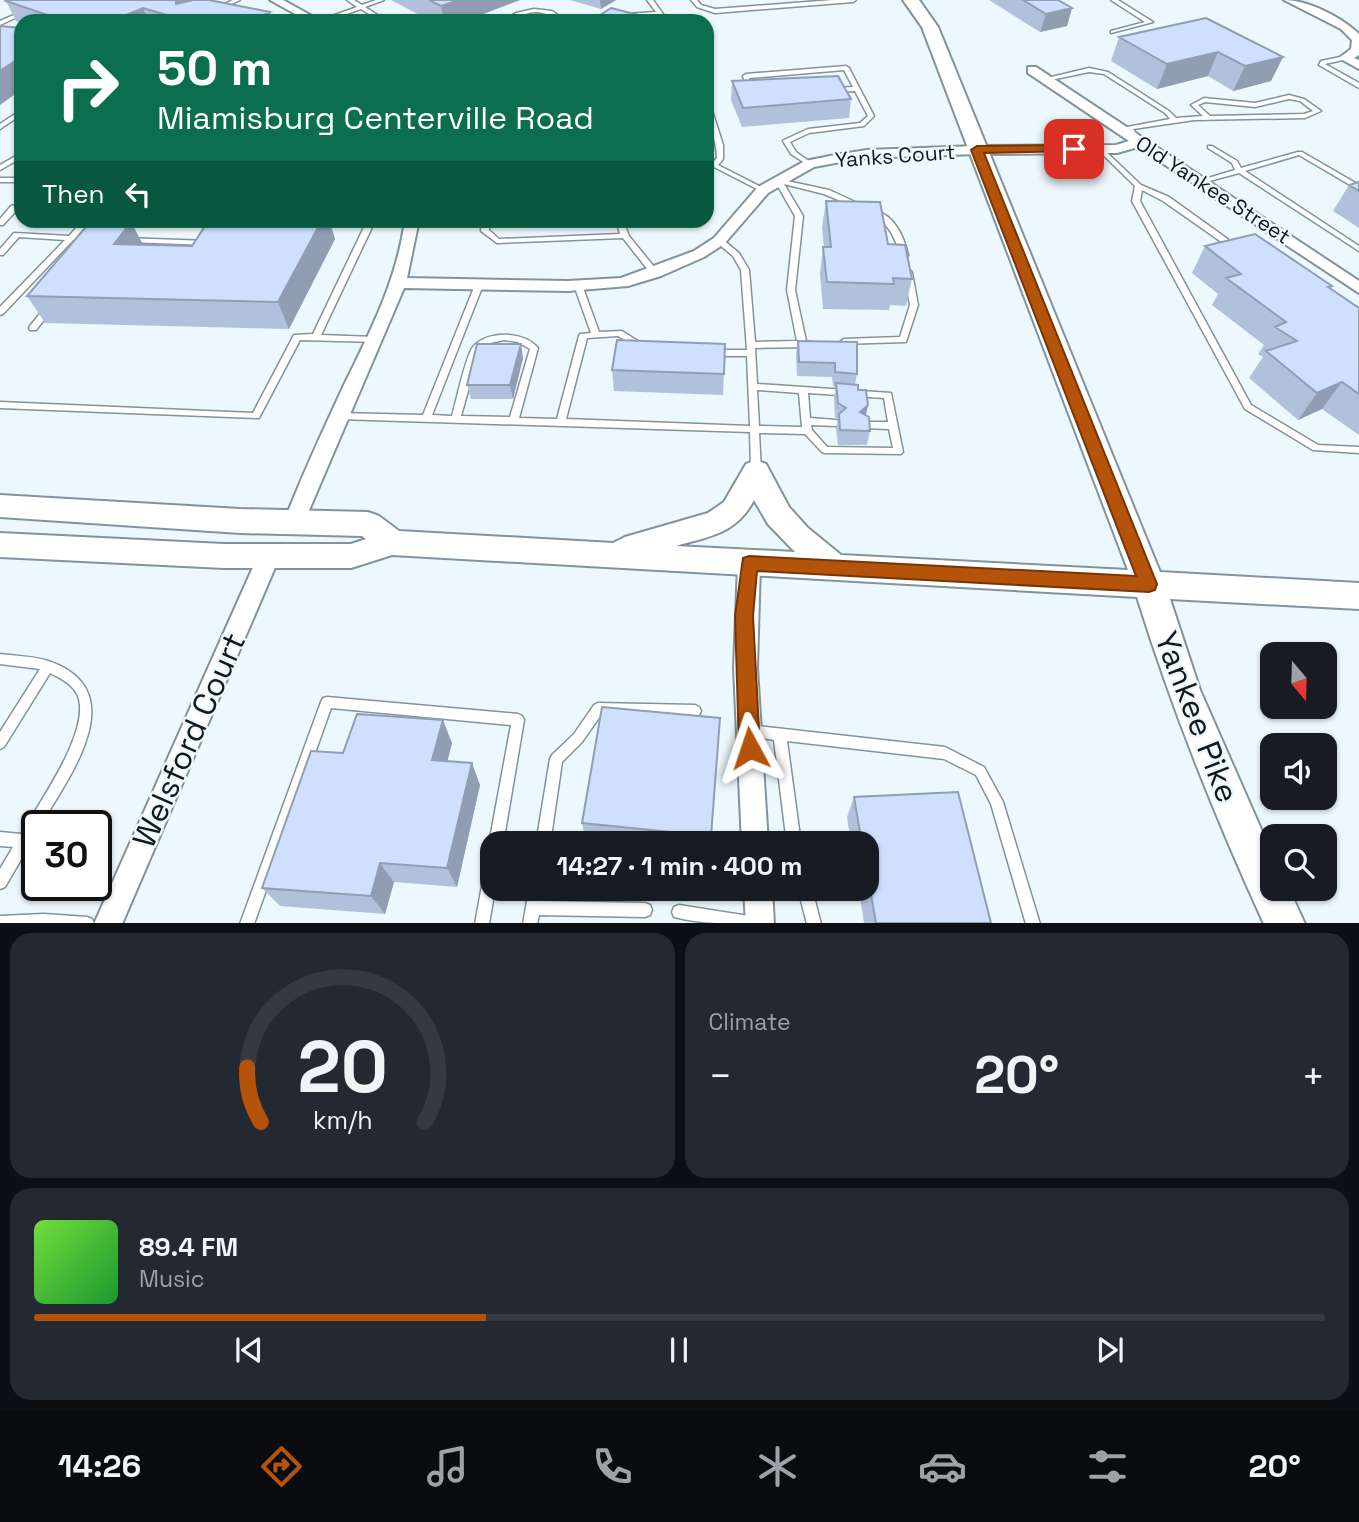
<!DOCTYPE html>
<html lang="en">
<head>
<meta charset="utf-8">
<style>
	body { margin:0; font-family:"Space Grotesk",sans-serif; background:#242831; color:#f1f3f6; height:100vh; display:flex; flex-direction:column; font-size:26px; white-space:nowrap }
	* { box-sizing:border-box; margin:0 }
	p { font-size:23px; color:#9ea1a6 }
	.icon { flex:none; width:38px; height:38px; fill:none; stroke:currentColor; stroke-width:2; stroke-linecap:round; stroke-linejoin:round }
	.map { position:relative; height:923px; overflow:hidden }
	.panel { display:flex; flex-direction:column; gap:10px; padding:10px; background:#0d0f14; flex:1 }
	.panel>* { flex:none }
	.banner { position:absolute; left:14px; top:14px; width:700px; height:214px; border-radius:21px; box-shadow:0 2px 5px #0004; background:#0b6e4f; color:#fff; overflow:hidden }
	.needle { width:46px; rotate:161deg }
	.buttons { position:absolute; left:1260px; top:642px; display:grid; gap:14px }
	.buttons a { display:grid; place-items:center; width:77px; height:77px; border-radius:14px; background:#171b24; box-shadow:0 2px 5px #0004; font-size:35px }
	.speed { position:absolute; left:21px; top:810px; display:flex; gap:14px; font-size:35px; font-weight:700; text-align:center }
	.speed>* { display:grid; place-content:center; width:91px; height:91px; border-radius:50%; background:#171b24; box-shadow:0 2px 5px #0004; line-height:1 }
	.speed .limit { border:4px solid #111; border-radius:10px; background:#fff; color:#111 }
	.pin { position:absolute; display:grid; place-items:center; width:60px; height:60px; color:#fff; margin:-30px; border-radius:14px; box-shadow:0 4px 10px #0006 }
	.me { position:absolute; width:77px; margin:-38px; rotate:355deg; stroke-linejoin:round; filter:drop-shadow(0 0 5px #0008) }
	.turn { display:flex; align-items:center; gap:24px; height:147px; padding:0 28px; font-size:32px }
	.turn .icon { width:91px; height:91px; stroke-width:2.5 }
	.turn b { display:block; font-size:49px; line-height:60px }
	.then { display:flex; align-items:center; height:66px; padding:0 28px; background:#0003; gap:14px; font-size:26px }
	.big { font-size:52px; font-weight:700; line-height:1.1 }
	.panel .widget { flex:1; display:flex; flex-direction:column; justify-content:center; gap:10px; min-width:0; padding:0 24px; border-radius:21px; background:#242831 }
	.panel .dial { align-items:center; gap:0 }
	.dial svg { height:182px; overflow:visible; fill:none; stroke:#363941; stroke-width:7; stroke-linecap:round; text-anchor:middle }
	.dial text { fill:#f1f3f6; stroke:none }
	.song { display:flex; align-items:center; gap:21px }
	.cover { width:84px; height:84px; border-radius:10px; background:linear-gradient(135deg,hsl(100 70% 55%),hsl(130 70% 35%)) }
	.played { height:7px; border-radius:4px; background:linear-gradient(90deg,#b45309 35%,#363941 35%) }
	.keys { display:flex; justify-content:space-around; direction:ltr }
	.heat { display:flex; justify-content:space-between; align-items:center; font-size:38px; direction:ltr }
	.panel .tiles { flex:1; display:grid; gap:10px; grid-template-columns:1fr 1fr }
	.widget:last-child { grid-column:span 2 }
	.trip { position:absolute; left:480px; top:831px; width:399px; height:70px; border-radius:21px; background:#171b24; box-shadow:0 2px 5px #0004; font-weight:700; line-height:70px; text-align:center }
	.tab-bar { display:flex; height:112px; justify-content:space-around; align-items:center; background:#090b0e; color:#9ea1a6 }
	.tab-bar .icon { width:49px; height:49px }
	.tab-bar .selected { color:#b45309 }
	.tab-bar b { font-size:32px; color:#f1f3f6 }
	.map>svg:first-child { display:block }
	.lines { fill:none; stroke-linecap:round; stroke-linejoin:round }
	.lane-casing { stroke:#81939d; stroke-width:3 }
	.street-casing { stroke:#81939d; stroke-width:4 }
	.secondary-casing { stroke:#81939d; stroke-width:4 }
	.lane { fill:#fff; fill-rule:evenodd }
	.street { fill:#fff; fill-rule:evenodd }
	.secondary { fill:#fff; fill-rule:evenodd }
	.wall { fill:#b2c1db }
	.shaded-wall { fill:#919db2 }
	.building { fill:#cfe0ff; stroke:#919db2; stroke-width:2 }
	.route { fill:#b45309; stroke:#753606; stroke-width:2 }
	.labels { text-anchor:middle; stroke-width:5; stroke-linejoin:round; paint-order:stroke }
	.far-street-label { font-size:21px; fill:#11181c; stroke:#ecf8fe }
	.near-street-label { font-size:32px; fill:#11181c; stroke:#ecf8fe }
</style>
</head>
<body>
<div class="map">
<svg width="1359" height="924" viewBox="0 0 1359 924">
	<rect width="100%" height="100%" fill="#ecf8fe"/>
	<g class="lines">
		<g class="lane-casing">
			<path id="lane" d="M233 0H240L219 10 214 9Z
				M347 0H354L362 5 376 0H384L365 7 387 21H380L361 9 326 21H318L357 7Z
				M647 0H653L668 21H662L658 15 625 18 622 16 625 14 656 12Z
				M691 0H697L701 5 715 9 833 0H856L853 2 715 13 697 7Z
				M1111 0H1118L1153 22 1111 33V31L1145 22Z
				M534 9 552 11 563 19 607 15 610 17 607 19C594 20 573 24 561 21 551 19 549 12 535 12 523 13 513 21 502 21L516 13Z
				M21 12 26 13 0 25V21Z
				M1345 56 1347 57V59L1325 64 1359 83V88L1319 65 1321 61Z
				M846 66 849 68 874 116 864 126 809 133 790 142 796 152 813 164 808 165 791 154 783 141 784 140 808 129 860 123 868 116 855 91 834 92 831 90 834 88 853 87 844 70 749 78 754 92 751 94 748 92 743 76 746 74Z
				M1089 68 1108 72 1169 111 1176 118 1203 116 1191 105 1204 98 1255 103 1289 95 1304 99 1321 111 1305 118 1194 120 1133 129 1139 138 1136 140 1134 139 1126 128 1127 127 1170 119 1165 113 1104 74 1089 72 1046 81 1043 79ZM1289 99 1300 101 1313 111 1304 114 1210 116 1198 105 1205 102 1255 107Z
				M707 102 710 104 723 145V159L718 165 765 189V191H761L710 165 717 158C717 139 707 122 707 102Z
				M21 110V115L0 129V124Z
				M1208 146H1212L1237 161 1241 168 1298 152H1302L1359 185V190L1357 189 1299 155 1245 171 1359 246V251L1239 173 1202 183H1198V181L1235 170 1232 163 1208 148Z
				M1097 147H1101L1141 185 1169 197 1240 248 1236 250H1233L1163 201 1142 190 1140 201 1251 405 1318 445 1359 447V453L1313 450 1245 409 1132 201 1135 186 1097 149Z
				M21 153V158L0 170V165Z
				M0 178H21V182H0Z
				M778 179 829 190 864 206 860 208H857L824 194 784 184 803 216 795 290 806 341 811 342 812 344 808 347 755 348 757 384 891 393 903 452 901 454 825 453 822 452 805 434 759 433 761 471 759 474H753L751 471 750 432 339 419 334 416 339 413 423 415 475 285 479 283 483 285 432 415 452 416C456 402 466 355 473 347 481 337 497 334 509 335 521 336 530 339 538 348L519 418 557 419 579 336 580 334 591 333 574 285 578 283 582 285 599 332 622 331 647 347 643 350 640 349 618 336 587 338 566 419 750 426 747 356H713L709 353 713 350H747L741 270 733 256 715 241 719 239H722L739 253 749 270 755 342 797 341 787 290 795 216 775 181ZM504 340 518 342 530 349 510 417 461 416 479 351 490 343ZM757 390 799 393 802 427 759 426ZM808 393 884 398 888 422H865L860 425 865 428 889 429 893 448 827 447 812 430 811 425 836 426 841 423 836 420 810 418Z
				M21 204V208L17 210 3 225H0V219L11 206Z
				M871 210C893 212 904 236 908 255L907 257H901C895 238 890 224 871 214Z
				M83 220H91L77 236 92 237V241L73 240 3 314 0 315V307L65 240 19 237 3 255H0V249L14 233 69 236Z
				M315 220H415L416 222 412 224 374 223 321 335 374 337 377 338 378 340 377 342 300 340 259 418 0 408V402L253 413 294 335 313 334 366 223 318 222Z
				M481 220H489V230L499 239 620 234 616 220H623L629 236 659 273 658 275H652L623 238 497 243 481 231Z
				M125 238 208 241 212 243 208 245 128 242 124 240Z
				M905 271H911L912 273 918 305 906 342 841 344 840 342 844 339 900 337 910 305 904 273Z
				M50 304 53 305V309L36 330H30L29 328 30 326 47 305Z
				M0 654C16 656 33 656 48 661 135 690 69 777 40 826H37V832L5 887 0 889V869L13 847 0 846V832L21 834C38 804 96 725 76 692 70 683 60 678 50 673L4 747 0 749V732L40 669 0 664Z
				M327 697 518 714 522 716 524 720 503 844H492V849L489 844 511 725 331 708 254 924H240L321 702 323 698Z
				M598 703 695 705 699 707 701 711 699 715 695 717 601 715 582 742 562 762 550 844H536L550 759 552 755 574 734 594 705Z
				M749 725 945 747 984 767 1003 802 1040 924H1026L991 804 976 775 944 759 787 741 801 844H787L774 740 745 735 743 731 745 727Z
				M492 862V889H495L489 924H475L485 869 487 864Z
				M529 889H543L541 901 645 903 650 905 652 910 650 915 645 917 539 915 537 924H523Z
				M798 889H812L821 924H807Z
				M679 905 755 917 760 919 762 924C733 924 701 924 674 917L672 912 674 907Z
				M44 914 87 917 92 919 94 924H0V916Z"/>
		</g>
		<g class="street-casing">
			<path id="street" d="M270 0H283L321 21H308Z
				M1284 0C1308 0 1341 17 1359 34V55L1354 58 1359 60V69L1339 58 1351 49 1352 40 1341 29Z
				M1028 67H1036L1359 281V293L1138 147 1117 153 977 154 867 158 835 163 814 167 768 193 724 244 704 257 661 276 628 286 568 291 404 288 304 522 301 528 294 530 287 528 284 522C302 475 323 430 344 385 370 332 397 280 405 220H419L407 278 568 281 621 278 694 251 714 238 758 187 805 161 835 155 867 150 977 146 1116 145 1129 141 1028 73Z
				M269 547 276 550 280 556 122 924H94L258 556 262 550Z
				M749 554 756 557 760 563 757 668 768 844H742L734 668 738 563 742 557Z
				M744 889H772L774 924H746Z"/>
		</g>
		<g class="secondary-casing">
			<path id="secondary" d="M903 0H919L938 27 1160 572 1359 583V609L1170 599 1200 690 1272 854V889H1289L1305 924H1264C1215 817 1172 709 1137 597L392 555 351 568H224L0 557V533L224 544H351L366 539 362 536 240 533 0 517V495L240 509 368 512 379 516 399 531 613 543 625 537 708 513 724 502 746 464 756 460 766 464 789 507 808 528 841 555 1128 570 922 27ZM754 500 768 524 795 552 676 546C710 536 736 534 754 500Z"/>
		</g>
		<use href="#lane" class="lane"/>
		<use href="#street" class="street"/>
		<use href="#secondary" class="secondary"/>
	</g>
	<path class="wall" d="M209 0 273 21H21V22L16 21 6 1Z
		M391 0H520L465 21H431Z
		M570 0H616L601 9Z
		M989 0H1058L1072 8 1067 26 1040 32Z
		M1119 37 1283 57 1271 81 1233 91 1208 76 1157 89 1111 61Z
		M732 81 851 99 849 118 742 127 731 100Z
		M1359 182V228L1333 211 1349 185Z
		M826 201 888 244 912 279 906 306 890 305 889 310 823 309 820 274 823 247H824L822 227Z
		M209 220H329L335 239 289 329 45 323 27 296 143 244 192 246Z
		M1205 246 1332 286 1330 289 1359 308V435L1322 409 1298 420 1249 378 1263 357 1258 354 1264 345 1212 305 1218 294 1192 273Z
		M798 341 857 374 855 384 868 405 866 415 870 431 867 445H838L836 429 838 419 835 417 834 397 836 387 833 386 832 377 797 376 796 355Z
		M725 344 723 395 614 391 612 370Z
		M523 358 513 399H471L467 385Z
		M720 718 711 844 586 843 582 823Z
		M452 743 447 761 480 785 457 887 394 882 385 914 280 906 262 888 343 753Z
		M854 797 991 923H864L859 889H866V844H851L847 817Z"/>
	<path class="shaded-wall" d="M176 0H195L182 20Z
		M459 0H520L465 21H444L441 6Z
		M600 0H616L601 9Z
		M143 8 148 21H112Z
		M1072 8 1067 26 1040 32 1046 14Z
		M270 12 273 21H251Z
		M1218 52 1208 76 1157 89 1167 64Z
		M21 57V90L0 105V71Z
		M1283 57 1271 81 1233 91 1245 66Z
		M322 220H329L335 239 289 329 278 302Z
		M525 220H569L526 226Z
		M131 222 145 248 114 244Z
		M521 344 523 358 513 399 510 385Z
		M1342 382 1322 409 1298 420 1317 393Z
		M868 405 865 419 860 412Z
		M443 720 452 743 442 782 432 760Z
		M472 763 480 785 457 887 447 868Z
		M380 863 394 882 385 914 371 896Z"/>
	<path class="building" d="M9 0H176V4L193 0H209L270 12 251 21H187L143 8 112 21H65L6 1Z
		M429 0H459L441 6Z
		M1023 0H1058L1072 8 1046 14Z
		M611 8 654 19 651 21H591Z
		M1206 18 1283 57 1245 66 1218 52 1167 64 1119 37Z
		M0 26 21 28V57L0 71Z
		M838 76 851 99 743 108 732 81Z
		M1359 182V191L1349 185Z
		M826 201 880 202 888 244 905 245 912 279 893 278 894 284 827 282 823 247H831Z
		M209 220H322L278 302 27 296 91 221 131 222 114 244 192 246Z
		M1255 234 1332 286 1328 287 1359 308V394L1342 382 1317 393 1266 351 1297 341 1275 327 1286 322 1226 278 1241 274 1205 246Z
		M617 340 725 344 724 374 612 370Z
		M798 341 857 342V374L835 372V363L799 362Z
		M477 344H521L510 385H467Z
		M836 383 858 385V390H866L868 405 860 412 869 417 870 431 840 430 839 414 846 408 838 403Z
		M602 707 720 718 711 836 582 823Z
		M357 714 443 720 432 760 472 763 447 868 380 863 371 896 262 888 311 751 343 753Z
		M958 792 991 923H876L866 866V844H862L854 797Z"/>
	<path class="route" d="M1074 145 1078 146V151L984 153 1157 584 1155 590 1149 592 757 571 753 616 760 748 757 755 750 758 742 755 739 748 735 616 743 558 749 556 1136 576 971 150 977 146Z"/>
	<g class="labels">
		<g class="far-street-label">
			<text transform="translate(895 156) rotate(-4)" y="7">Yanks Court</text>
			<text transform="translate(1213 190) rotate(33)" y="7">Old Yankee Street</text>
		</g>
		<g class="near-street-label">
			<text transform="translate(1197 717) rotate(69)" y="11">Yankee Pike</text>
			<text transform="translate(189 740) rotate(-66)" y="11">Welsford Court</text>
		</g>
	</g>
</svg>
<div class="buttons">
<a><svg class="needle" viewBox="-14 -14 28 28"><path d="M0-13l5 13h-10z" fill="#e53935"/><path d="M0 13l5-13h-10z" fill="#9ea1a6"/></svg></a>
<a><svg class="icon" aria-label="sound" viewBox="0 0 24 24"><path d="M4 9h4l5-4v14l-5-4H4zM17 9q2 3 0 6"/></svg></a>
<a><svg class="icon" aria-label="search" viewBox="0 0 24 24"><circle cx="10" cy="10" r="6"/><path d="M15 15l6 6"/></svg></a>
</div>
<div class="speed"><div class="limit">30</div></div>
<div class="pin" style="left:1074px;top:149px;background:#d93025"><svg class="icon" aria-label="arrive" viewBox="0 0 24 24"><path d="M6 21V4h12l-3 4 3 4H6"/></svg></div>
<svg class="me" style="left:750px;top:748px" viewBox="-20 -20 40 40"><path d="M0-17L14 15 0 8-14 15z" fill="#b45309" stroke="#fff" stroke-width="4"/></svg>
<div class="trip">14:27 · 1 min · 400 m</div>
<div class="banner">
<div class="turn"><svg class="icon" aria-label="right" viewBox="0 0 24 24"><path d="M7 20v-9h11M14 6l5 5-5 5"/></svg><div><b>50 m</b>Miamisburg Centerville Road</div></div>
<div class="then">Then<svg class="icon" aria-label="left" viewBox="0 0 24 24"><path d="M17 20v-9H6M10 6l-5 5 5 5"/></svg></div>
</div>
</div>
<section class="panel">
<div class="tiles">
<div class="widget dial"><svg viewBox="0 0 100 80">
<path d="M14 69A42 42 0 1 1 86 69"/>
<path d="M14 69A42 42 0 0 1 8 45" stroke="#b45309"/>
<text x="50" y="56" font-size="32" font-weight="700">20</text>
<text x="50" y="72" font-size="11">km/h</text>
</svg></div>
<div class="widget"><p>Climate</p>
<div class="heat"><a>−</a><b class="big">20°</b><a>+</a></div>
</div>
<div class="widget">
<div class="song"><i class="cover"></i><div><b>89.4 FM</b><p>Music</p></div></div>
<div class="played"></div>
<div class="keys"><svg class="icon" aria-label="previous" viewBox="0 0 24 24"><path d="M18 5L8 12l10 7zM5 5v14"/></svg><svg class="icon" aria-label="pause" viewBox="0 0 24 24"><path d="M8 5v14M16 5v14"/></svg><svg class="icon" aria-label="next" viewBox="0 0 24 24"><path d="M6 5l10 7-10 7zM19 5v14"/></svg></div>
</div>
</div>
</section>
<nav class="tab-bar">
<b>14:26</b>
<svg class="icon selected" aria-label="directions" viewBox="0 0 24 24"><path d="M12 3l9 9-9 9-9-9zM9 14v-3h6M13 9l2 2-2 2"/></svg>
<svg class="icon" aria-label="music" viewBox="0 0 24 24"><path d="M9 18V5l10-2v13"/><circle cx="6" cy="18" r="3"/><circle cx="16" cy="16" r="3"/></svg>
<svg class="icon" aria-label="phone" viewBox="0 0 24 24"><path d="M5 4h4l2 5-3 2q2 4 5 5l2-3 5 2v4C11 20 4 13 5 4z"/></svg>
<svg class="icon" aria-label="climate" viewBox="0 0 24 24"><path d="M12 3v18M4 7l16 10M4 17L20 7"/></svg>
<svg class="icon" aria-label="car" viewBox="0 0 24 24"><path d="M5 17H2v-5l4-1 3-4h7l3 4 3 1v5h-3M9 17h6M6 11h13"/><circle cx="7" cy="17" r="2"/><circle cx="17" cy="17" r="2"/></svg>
<svg class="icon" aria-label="filters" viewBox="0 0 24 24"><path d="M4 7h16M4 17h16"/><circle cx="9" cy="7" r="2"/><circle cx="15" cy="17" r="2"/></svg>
<b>20°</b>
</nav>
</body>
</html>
